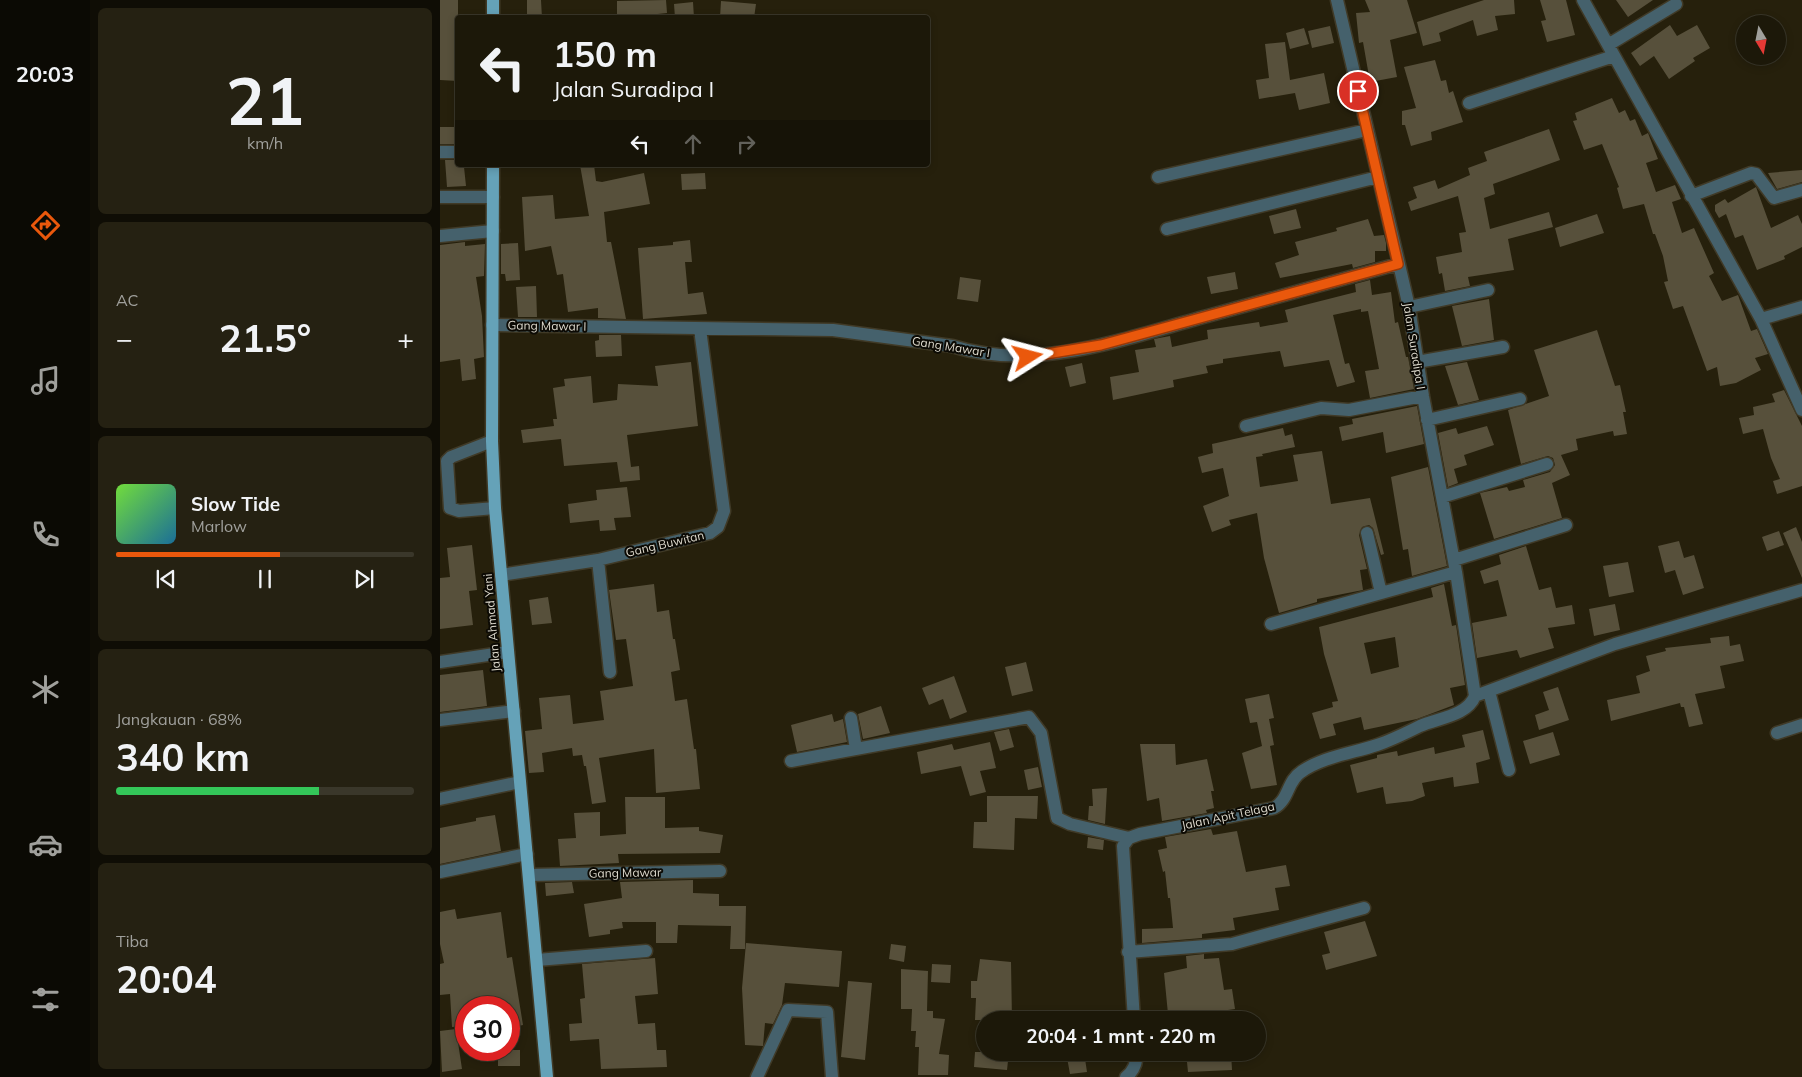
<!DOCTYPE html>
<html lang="id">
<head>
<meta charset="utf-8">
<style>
	body { margin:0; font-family:Mulish,sans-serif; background:#252112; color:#f1f3f6; height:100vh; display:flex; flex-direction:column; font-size:19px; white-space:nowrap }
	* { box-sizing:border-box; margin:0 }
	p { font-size:16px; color:#a0a09c }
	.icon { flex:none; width:28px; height:28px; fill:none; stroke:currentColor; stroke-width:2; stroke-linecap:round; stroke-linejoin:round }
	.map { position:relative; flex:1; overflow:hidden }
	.side { display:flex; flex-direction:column; gap:8px; padding:8px; background:#0f0d05; width:350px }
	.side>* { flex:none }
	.hud { position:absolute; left:15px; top:15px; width:475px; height:152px; border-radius:5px; box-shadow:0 2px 8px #0003,0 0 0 1px #3a372a; background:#1c1809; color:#f1f3f6; overflow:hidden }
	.needle { width:32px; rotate:170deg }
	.fabs { position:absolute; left:1296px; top:15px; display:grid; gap:10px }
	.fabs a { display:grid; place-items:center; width:50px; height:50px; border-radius:50%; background:#1c1809; box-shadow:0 2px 8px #0003,0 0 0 1px #3a372a; font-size:25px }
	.speed { position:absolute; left:15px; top:996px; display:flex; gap:10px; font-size:25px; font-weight:700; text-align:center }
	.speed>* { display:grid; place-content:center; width:65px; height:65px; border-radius:50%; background:#1c1809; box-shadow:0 2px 8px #0003,0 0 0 1px #3a372a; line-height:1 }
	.speed .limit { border:8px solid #d22; background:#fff; color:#111 }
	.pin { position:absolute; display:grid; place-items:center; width:42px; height:42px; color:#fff; margin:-21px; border:2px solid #fff; border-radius:50%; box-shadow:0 1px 5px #0007 }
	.me { position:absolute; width:55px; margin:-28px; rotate:81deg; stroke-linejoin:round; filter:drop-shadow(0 0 4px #0008) }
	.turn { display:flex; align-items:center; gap:18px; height:105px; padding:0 15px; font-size:22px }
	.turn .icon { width:65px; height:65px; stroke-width:2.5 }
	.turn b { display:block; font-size:35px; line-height:42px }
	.lanes { display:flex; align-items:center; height:48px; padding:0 15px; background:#0003; justify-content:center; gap:25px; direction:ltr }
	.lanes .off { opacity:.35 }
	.big { font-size:38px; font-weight:700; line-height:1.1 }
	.side .tile { flex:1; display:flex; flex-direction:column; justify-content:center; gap:8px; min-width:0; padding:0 18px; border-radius:8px; background:#252112 }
	.side .dial { align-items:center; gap:0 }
	.dial b { font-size:65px; line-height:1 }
	.song { display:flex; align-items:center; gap:15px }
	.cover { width:60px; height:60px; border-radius:8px; background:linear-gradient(135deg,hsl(100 70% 55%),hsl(200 70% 35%)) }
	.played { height:5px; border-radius:2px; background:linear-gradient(90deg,#ea580c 55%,#3a372a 55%) }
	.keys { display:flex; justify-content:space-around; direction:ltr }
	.heat { display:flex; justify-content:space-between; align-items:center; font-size:28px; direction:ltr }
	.charge { height:8px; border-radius:4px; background:linear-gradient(90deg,#34c759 68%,#3a372a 0) }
	.trip { position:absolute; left:536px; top:1011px; width:290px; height:50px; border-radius:25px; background:#1c1809; box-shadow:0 2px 8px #0003,0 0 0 1px #3a372a; font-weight:700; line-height:50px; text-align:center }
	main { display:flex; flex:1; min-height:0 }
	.tab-bar { display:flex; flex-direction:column; width:90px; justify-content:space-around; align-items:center; background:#0b0a04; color:#a0a09c }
	.tab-bar .icon { width:35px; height:35px }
	.tab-bar .selected { color:#ea580c }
	.tab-bar b { font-size:22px; color:#f1f3f6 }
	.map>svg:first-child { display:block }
	.building { fill:#57503b; fill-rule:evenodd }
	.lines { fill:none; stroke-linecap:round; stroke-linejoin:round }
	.minor-casing { stroke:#403a27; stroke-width:15 }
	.major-casing { stroke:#403a27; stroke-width:15 }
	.minor { stroke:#45616c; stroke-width:12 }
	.major { stroke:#65a2b8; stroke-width:12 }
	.route-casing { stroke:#983908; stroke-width:12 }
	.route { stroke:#ea580c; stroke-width:9 }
	.labels { text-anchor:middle; stroke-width:4; stroke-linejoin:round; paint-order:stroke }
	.street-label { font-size:12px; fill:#ddd9cd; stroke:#0c0a04 }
</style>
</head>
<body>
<main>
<nav class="tab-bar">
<b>20:03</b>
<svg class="icon selected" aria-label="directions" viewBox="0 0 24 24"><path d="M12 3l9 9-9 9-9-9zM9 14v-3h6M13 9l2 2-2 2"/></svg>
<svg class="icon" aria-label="music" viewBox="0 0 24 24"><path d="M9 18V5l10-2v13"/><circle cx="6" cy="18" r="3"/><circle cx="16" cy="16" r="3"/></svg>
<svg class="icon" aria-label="phone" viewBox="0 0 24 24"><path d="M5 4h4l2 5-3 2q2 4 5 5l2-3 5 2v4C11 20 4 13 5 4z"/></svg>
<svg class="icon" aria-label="climate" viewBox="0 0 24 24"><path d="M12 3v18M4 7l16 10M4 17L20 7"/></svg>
<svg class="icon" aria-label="car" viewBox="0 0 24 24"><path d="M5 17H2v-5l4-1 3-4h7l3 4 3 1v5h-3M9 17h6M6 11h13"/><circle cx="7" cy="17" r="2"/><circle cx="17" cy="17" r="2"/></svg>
<svg class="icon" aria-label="filters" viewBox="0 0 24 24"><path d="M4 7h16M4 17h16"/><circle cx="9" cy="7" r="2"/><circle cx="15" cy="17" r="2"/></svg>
</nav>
<section class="side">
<div class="tile dial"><b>21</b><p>km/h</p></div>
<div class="tile"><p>AC</p>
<div class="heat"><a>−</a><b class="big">21.5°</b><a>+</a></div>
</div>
<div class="tile">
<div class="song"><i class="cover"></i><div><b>Slow Tide</b><p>Marlow</p></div></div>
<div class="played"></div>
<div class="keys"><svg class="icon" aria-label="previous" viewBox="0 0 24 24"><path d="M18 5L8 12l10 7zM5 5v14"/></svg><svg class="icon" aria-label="pause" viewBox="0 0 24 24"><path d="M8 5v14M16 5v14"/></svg><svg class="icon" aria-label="next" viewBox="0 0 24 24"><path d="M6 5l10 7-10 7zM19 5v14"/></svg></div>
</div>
<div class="tile"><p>Jangkauan · 68%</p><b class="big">340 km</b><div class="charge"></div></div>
<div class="tile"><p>Tiba</p><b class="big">20:04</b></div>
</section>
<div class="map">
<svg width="1362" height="1077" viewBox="0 0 1362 1077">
	<rect width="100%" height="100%" fill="#26200c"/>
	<path class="building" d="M0 0H18V81L0 80Z
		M87 0H101L102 18H87Z
		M226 0 227 13 208 15V18H177V1Z
		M925 0H967L977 33 950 40 957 77 930 82 923 42 919 43 916 13 930 12Z
		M1044 0H1074L1075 14 1055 16 1058 30 1037 36 1033 20 999 33 1001 41 983 46 977 22Z
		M1100 0H1126L1135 35 1107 42 1101 21 1106 20Z
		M1176 0H1213L1188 17Z
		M281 1 316 4 314 18H280Z
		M253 2 254 18H235L234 4Z
		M1230 25 1237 36 1257 25 1270 48 1253 58 1255 61 1229 79 1214 56 1200 66 1191 53Z
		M890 26 894 43 872 48 868 31Z
		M864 28 869 44 850 49 846 33Z
		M845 42 850 80 884 73 890 103 859 110 855 93 819 99 816 80 829 78 825 44Z
		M995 60 1001 81 1006 80 1009 93 1013 91 1023 122 991 132 992 140 971 146 965 125H962V111L976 108 964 67Z
		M1172 98 1179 113 1185 110 1190 121 1195 119 1202 136 1208 133 1218 159 1206 163 1216 192 1235 185 1241 199 1232 202 1242 233 1254 228 1274 273 1269 276 1282 301 1298 295 1311 331 1317 329 1328 354 1315 358 1321 370 1296 383 1280 386 1277 367 1267 371 1243 306 1233 309 1224 282 1228 281 1223 256 1215 234H1213L1204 204 1183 209 1177 188 1179 187 1162 144 1144 150 1133 121 1137 120 1135 113Z
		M0 127H18V144H0Z
		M1109 129 1120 160 1053 184 1055 194 1044 198 1050 229 1109 212 1113 227 1068 239 1074 270 1028 277 1030 286 1005 291 1002 273 999 274 996 257 1022 252 1019 233 1026 232 1018 196 971 211 968 202 977 198 973 187 995 180 998 189 1030 175 1028 168 1047 161 1044 152Z
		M5 160H18V167H24L26 186 7 187Z
		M140 165H154L156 181 162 182 204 173 210 204 164 212 167 242H171L186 319 158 318V308L128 312 123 274 117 275 111 246 85 251 82 197 113 195 115 219 149 216Z
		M1362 170V182L1337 189 1328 173Z
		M265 173 266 189 242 190 241 174Z
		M1316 187 1331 228 1358 215 1362 224V247L1344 256 1345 259 1317 270 1303 235 1295 238 1286 214 1279 218 1275 211V205L1285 199 1288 203Z
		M856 209 861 228 834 234 829 216Z
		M1157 214 1164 233 1120 247 1115 228Z
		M928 219 934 236 944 235 946 243V251H935V262L913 268 912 264 840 278 835 263 859 255 855 242 897 231 896 228Z
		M250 240 252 262H245L248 294 263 292 267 314 203 319 198 248 233 245V242Z
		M25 242V246L45 244 44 276 36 277 42 316 44 357 34 359 36 379 22 381 20 359 0 362V245Z
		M78 243 80 280 66 281 65 274H61V244Z
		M795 272 798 289 771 294 767 277Z
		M520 277 541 280 538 302 517 299Z
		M930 280 932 295 951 292 955 323 958 322 966 357H968L974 389 930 398 925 371 939 369 928 311 921 312V309L893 315 905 364 909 363 915 382 897 387 889 360 844 367 840 351 783 359V363L766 366 768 373 733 380 734 387 673 400 670 377 699 372 695 350 716 347 714 339 730 336 732 347 768 339 767 330 819 322 820 327 848 322 845 310 916 292 915 284Z
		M96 286 97 317H78L76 287Z
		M1049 299 1054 340 1022 346 1012 306Z
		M1157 330 1175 386 1180 385 1186 412H1183L1187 434 1174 436 1173 431 1136 439 1138 450 1121 455 1130 475 1112 483 1122 518 1054 539 1040 493 1067 487 1069 491 1085 487 1083 480 1110 472 1115 465 1113 458 1108 456 1081 464 1068 410 1109 396 1094 350Z
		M159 335H181L182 356 156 357 155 341 159 340Z
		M251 362 258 426 187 435 191 467 199 466 200 480 180 482 177 462 124 466 121 439 83 443 81 430 114 426 113 419H117L113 388 125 386 124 379 151 376 153 403 177 400 178 384 218 386 215 366Z
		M1027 362 1039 400 1018 405 1005 366Z
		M642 363 646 383 630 387 625 367Z
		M1344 390 1362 426V486L1337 494 1333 481 1340 479 1331 458 1323 429 1303 434 1299 418 1314 415 1313 407 1335 402 1332 394Z
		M977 406 984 444 946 453 943 432 902 441 899 427 913 424 912 419Z
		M1047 426 1054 445 1024 455 1027 465 1014 469 1018 483 1008 487 998 433 1016 428 1018 434Z
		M843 428 845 436 852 434 855 447 822 454 823 456 816 457 820 487 858 481 853 455 882 451 891 504 930 498 944 554 941 555 933 528 929 525 922 527 919 535 927 569 920 570 923 590 877 599V602L839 613 824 558 817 513 789 520 791 525 772 532 763 506 789 496 783 468 762 473 758 457 773 453 772 444Z
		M988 467 1007 566 972 576 968 549 963 550 951 477Z
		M187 487 191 517 174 518 176 530 160 531 159 520 130 523 128 504 157 500 156 490Z
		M1356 527 1362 542V578L1343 533Z
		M1339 531 1344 545 1327 551 1322 537Z
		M1239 541 1244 558 1254 555 1264 588 1243 595 1235 570 1225 573 1218 546Z
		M32 545 37 590 29 591 33 625 0 629V578L10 577 7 548Z
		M1086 546 1099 590 1111 587 1116 608 1132 605 1135 624 1108 628 1114 648 1080 658 1077 650 1037 658 1032 623 1067 616 1058 580 1044 584 1040 571 1061 564 1059 555Z
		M1188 562 1194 592 1169 597 1163 566Z
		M214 584 217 612 229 610 233 639H235L240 670 231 672 235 701 247 699 254 749H256L260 789 216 793 214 749 159 758 166 802 152 804 146 766H144L142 755 133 756 132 748 102 753 104 772 89 773 85 731 102 729 99 698 130 695 133 724 164 720 160 691 193 686 186 639 176 640 169 590Z
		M1004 584 1012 626 1016 625 1025 685 1010 688 1014 705 977 719 924 730 921 717 893 724 896 735 880 739 872 713 893 707 892 702 898 701 884 654 879 627 993 597 991 588ZM955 637 959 667 931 674 924 643Z
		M108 597 112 623 92 625 89 600Z
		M1175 604 1180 630 1154 636 1149 609Z
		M1289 636 1290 646 1300 644 1304 661 1280 666 1285 688 1255 694 1263 724 1249 727 1244 707H1241L1240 703 1171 721 1167 700 1200 693 1196 676 1210 671 1206 656 1226 651 1225 648 1271 643 1270 638Z
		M586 662 593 691 572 696 565 667Z
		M43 670 47 706 0 712V675Z
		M514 676 527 712 510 719 503 699 489 705 482 688Z
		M1118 687 1129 720 1099 730 1095 715 1109 710 1103 692Z
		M829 694 834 718 829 719 834 745 830 746 837 785 811 789 802 753 822 746 817 722 810 723 805 699Z
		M441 706 450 733 423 739 418 714Z
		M392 714 394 722 403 719 407 742 357 752 351 725Z
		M569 729 574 747 560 751 554 732Z
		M1043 730 1050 759 1036 763 1039 783 1014 787 1013 777 982 783 985 796 972 801 946 804 943 787 917 793 910 765 937 758V755L957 751 958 756 994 747 995 754 1025 747 1022 735Z
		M1113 732 1120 755 1090 764 1083 741Z
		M550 742 556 768 540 771 546 792 530 796 521 766 481 774 477 752 512 744 514 750Z
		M700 744H735L736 765 767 759 774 791H771L774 808 766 810 767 813 722 821 719 798 707 801Z
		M598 767 602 787 588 790 584 770Z
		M667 788 665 824 648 820 649 806H653L652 789Z
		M547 796H598L597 819 575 818 574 850 533 848 534 822H547Z
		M185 797H225V828L259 827V831L283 835 280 853 178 854 179 863 120 866 118 839 136 838 134 813 160 812V836L186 834Z
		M55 815 61 851 0 864V828L36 821V818Z
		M771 829 773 835 797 831 806 872 846 865 850 886 835 888 839 910 793 918 795 930 762 934V938L702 943V929L733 928 730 898H728L725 871 723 872 718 850 727 848 725 837Z
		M648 837 664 840 663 850 647 848Z
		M253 880V893L279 894V906H306L305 949H290L291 926 238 925 237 943H216V922H182L183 928 170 930V934L149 937 144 904 182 898 180 882Z
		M132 882 134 893 106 896 105 883Z
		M15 909 17 919 61 912 67 958 72 957 83 1025 69 1028V1008H26V1026L12 1027 10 994 0 995V964L4 963 0 944V912Z
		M925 921 937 956 886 970 882 955 890 953 884 932Z
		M306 943 402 951 399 987 345 983 342 1005 333 1024 325 1023 323 1046 305 1045 302 988Z
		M451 944 466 946 464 962 449 959Z
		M764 954V959L779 958 784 990 792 989 795 1009 788 1010V1020H769V1013H766V1010L728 1014 724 973 747 968 746 956Z
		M215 958 218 994 195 996 198 1024 215 1023 217 1050H226L227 1067 161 1069 159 1039 130 1041 129 1024 142 1023 140 999 145 998 142 964Z
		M540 959 571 962 572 1020H535L536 998H531V981H537Z
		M492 964 511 965 510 983 491 982Z
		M461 969 488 971 487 1011H493V1018L505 1019 499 1054 509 1055 508 1075H478L479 1047H475L476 1031H471L472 1009H461Z
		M408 981 432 983 425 1060 401 1057Z
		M16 1029 22 1069 2 1072 0 1031Z
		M58 1050H80V1066H58Z
		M535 1052H569L567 1070 534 1067Z
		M626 1052H644L647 1072 630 1074Z
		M746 1052H791L792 1070 748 1072Z"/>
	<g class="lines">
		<g class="minor-casing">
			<path id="minor" d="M1143 0 1321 319 1362 410
				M1168 45 1236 4
				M1029 103 1174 56
				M0 152H18
				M718 177 927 130
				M1251 196 1311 173 1316 174 1334 198 1362 190
				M0 197H53
				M727 229 938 177
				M0 236 53 231
				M969 307 1048 290
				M1321 319 1362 307
				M52 325 393 330 512 346C598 373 688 337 771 315 833 298 896 281 958 264
				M977 362 1063 347
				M987 420 1080 399
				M806 426 881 408 909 410 983 396
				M52 441 11 457 7 461 10 508 19 511 55 508
				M1002 497 1107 464
				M927 533 941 593
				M158 560 170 672
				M1014 560 1126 525
				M61 575 158 560 270 533 278 527 284 511 260 329
				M831 624 1016 572
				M0 662 68 652
				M1049 691 1069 770
				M1035 696 1175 644 1362 590
				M411 718 416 749
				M0 720 74 711
				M1337 733 1362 725
				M351 761 589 717 601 733 617 818 630 824 689 838
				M0 799 80 782
				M0 872 87 854
				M89 875 280 871
				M688 952 792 944 924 908
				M97 960 206 951
				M694 1020 683 846 689 838 700 834 834 808C849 800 847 781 861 772 882 757 913 753 937 745 952 740 966 733 980 726 998 718 1027 716 1035 696L1016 572 983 396 969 307 897 0
				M317 1077 348 1010 387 1012 392 1077
				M686 1077C694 1071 697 1062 697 1052"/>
		</g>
		<g class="major-casing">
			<path id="major" d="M53 18V0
				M53 165 52 441 55 508 107 1077"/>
		</g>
		<use href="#minor" class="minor"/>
		<use href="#major" class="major"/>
	</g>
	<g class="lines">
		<g class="route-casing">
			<path id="route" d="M588 357 661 345 958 264 918 91"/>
		</g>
		<use href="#route" class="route"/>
	</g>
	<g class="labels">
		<g class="street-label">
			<text transform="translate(107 326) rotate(1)" y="4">Gang Mawar I</text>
			<text transform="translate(974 346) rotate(81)" y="4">Jalan Suradipa I</text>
			<text transform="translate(511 347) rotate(9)" y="4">Gang Mawar I</text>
			<text transform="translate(225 544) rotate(-13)" y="4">Gang Buwitan</text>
			<text transform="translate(52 623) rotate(-95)" y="4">Jalan Ahmad Yani</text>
			<text transform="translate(788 816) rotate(-12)" y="4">Jalan Apit Telaga</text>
			<text transform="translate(185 873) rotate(-1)" y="4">Gang Mawar</text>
		</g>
	</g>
</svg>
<div class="fabs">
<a><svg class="needle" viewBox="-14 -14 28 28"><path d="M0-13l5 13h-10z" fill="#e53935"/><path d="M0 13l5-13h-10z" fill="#a0a09c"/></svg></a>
</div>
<div class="speed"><div class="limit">30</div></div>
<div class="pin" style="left:918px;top:91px;background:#d93025"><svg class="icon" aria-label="arrive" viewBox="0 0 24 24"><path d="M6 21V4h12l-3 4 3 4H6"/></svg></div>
<svg class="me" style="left:588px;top:357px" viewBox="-20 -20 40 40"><path d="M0-17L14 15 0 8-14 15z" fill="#ea580c" stroke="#fff" stroke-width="4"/></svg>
<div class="trip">20:04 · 1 mnt · 220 m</div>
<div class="hud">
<div class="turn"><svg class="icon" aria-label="left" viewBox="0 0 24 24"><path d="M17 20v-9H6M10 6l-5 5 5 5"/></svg><div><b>150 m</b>Jalan Suradipa I</div></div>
<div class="lanes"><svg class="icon" aria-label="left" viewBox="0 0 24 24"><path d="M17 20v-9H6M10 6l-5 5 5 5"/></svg><svg class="icon off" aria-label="ahead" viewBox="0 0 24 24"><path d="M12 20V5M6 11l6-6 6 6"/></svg><svg class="icon off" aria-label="right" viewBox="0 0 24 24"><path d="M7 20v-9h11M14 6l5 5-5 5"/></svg></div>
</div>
</div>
</main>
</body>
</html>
